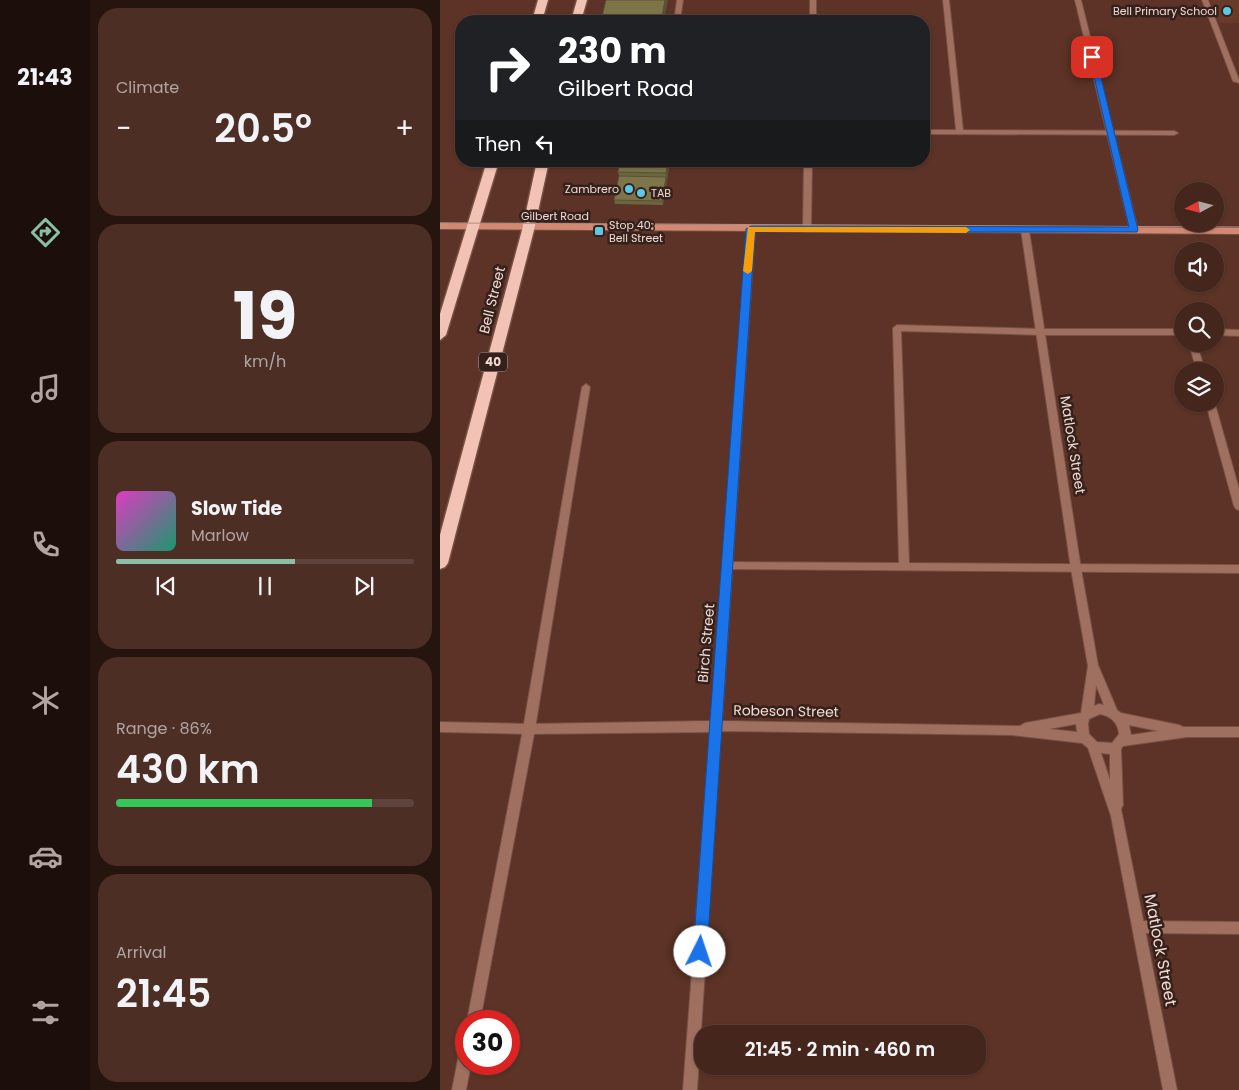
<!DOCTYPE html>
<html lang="en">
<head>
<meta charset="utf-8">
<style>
	body { margin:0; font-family:Poppins,sans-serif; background:#4c2e25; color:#f1f3f6; height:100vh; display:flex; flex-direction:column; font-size:19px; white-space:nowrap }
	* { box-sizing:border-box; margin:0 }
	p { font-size:16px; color:#b0a5a3 }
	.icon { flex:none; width:28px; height:28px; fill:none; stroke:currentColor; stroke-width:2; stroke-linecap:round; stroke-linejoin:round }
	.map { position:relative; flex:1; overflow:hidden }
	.panel { display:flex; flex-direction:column; gap:8px; padding:8px; background:#26150f; width:350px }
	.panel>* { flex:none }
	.top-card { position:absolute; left:15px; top:15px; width:475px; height:152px; border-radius:20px; box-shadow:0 1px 4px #0004,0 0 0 1px #5d433b; background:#202124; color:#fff; overflow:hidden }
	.needle { width:32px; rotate:263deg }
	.buttons { position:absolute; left:734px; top:182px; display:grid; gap:10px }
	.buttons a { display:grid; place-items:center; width:50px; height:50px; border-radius:50%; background:#45261c; box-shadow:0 1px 4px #0004,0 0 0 1px #5d433b; font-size:25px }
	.speed { position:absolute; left:15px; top:1010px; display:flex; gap:10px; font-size:25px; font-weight:700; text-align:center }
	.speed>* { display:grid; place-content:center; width:65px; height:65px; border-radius:50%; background:#45261c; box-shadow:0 1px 4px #0004,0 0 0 1px #5d433b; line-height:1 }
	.speed .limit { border:8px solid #d22; background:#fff; color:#111 }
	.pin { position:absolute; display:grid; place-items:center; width:42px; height:42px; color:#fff; margin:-21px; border-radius:10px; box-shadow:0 2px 8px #0006 }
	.me { position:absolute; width:55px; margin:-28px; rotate:4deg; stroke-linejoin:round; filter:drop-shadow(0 0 4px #0008) }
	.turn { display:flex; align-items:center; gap:18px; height:105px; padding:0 20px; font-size:22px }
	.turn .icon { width:65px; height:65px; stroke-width:2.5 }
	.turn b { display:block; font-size:35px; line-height:42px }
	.then { display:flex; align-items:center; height:48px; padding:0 20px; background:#0003; gap:10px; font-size:19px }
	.big { font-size:38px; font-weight:600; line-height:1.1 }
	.panel .card { flex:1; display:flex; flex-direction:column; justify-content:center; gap:8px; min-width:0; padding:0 18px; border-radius:20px; background:#4c2e25 }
	.panel .dial { align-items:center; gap:0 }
	.dial b { font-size:65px; line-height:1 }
	.song { display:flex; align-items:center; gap:15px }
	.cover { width:60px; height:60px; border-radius:8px; background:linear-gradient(135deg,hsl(310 70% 55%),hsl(160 70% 35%)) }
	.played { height:5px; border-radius:2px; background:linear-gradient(90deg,#8abfa5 60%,#5d433b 60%) }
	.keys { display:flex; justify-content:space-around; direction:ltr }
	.heat { display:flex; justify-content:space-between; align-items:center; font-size:28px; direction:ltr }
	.charge { height:8px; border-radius:4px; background:linear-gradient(90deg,#34c759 86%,#5d433b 0) }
	.trip { position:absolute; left:254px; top:1025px; width:292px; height:50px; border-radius:20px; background:#45261c; box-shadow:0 1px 4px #0004,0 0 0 1px #5d433b; font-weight:600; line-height:50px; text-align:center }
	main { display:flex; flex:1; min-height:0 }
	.tab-bar { display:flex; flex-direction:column; width:90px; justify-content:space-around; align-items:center; background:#1c0f0b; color:#b0a5a3 }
	.tab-bar .icon { width:35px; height:35px }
	.tab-bar .active { color:#8abfa5 }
	.tab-bar b { font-size:22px; color:#f1f3f6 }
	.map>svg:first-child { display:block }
	.built { fill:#69392a }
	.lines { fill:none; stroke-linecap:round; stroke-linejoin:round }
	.lane-casing { stroke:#775145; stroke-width:2 }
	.street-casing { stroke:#775145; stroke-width:2 }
	.secondary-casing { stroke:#775145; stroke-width:2 }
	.highway-casing { stroke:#775145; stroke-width:3 }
	.lane { fill:#9f7060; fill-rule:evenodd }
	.street { fill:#9f7060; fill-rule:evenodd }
	.secondary { fill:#d38971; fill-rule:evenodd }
	.highway { fill:#f2c3b4; fill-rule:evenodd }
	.tram { stroke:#b19086; stroke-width:1 }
	.wall { fill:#6c653f }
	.shaded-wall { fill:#585233 }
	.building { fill:#7d7549; stroke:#585233 }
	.route { fill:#1a73e8; stroke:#114b97 }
	.slow { fill:#f59e0b }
	.poi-dot { fill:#5bc8e6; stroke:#34211b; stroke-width:2 }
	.labels { text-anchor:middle; stroke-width:5; stroke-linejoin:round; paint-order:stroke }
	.far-poi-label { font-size:11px; fill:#f3d9d1; stroke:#34211b; text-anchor:end }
	.far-street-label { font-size:11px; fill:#f3d9d1; stroke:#34211b }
	.shield { fill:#34211b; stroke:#baa29a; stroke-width:1 }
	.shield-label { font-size:12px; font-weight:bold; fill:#f3d9d1 }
	.street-label { font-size:14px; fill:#f3d9d1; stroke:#34211b }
	.near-street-label { font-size:16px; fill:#f3d9d1; stroke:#34211b }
</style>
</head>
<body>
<main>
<nav class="tab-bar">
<b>21:43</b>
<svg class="icon active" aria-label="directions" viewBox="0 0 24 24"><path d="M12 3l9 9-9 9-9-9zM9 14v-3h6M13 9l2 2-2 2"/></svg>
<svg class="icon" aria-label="music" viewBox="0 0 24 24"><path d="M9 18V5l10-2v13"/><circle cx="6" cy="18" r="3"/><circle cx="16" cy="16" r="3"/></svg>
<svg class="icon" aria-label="phone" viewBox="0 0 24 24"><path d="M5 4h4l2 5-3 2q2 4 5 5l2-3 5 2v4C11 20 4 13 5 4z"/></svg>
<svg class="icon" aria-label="climate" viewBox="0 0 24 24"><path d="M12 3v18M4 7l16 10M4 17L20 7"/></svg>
<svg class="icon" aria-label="car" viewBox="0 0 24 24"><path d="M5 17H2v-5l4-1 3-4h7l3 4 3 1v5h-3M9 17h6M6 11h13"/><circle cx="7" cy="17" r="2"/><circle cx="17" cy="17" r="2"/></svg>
<svg class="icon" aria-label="filters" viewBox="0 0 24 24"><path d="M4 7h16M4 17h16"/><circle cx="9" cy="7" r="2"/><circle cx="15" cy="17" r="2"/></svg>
</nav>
<section class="panel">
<div class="card"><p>Climate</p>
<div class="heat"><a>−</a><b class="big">20.5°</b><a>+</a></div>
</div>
<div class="card dial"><b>19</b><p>km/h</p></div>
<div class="card">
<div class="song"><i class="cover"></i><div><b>Slow Tide</b><p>Marlow</p></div></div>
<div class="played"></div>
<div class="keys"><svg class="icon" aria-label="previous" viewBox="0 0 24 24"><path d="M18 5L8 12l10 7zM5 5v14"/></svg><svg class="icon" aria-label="pause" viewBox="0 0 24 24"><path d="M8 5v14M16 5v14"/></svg><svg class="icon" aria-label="next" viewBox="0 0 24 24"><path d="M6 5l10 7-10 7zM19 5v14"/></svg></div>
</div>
<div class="card"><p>Range · 86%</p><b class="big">430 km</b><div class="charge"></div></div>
<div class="card"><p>Arrival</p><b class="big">21:45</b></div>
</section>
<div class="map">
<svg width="799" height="1090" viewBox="0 0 799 1090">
	<rect width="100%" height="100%" fill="#5c3326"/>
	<path class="built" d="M770 0H799V23H779Z"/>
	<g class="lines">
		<g class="lane-casing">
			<path id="lane" d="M237 0H243L240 21H234Z
				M503 0H509L523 130 734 131 738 133 734 135 484 134V130H516Z
				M762 0H768L799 80 798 82 793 81Z
				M457 325 601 329H742V335H601L461 331 469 563 799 565V573L283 569 282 566 283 563 287 562 459 563 453 328Z
				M775 329 799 330V336L775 335Z
				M749 344H757L765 371H757Z
				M146 384 150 387 95 729 40 1021H27L83 729 142 387Z
				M766 404H775L799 489V510L796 509 794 506Z
				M700 921 799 922V934L700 933 696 931 694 927 696 923Z
				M26 1047V1064H31L26 1090H12L19 1054 21 1049Z"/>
		</g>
		<g class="street-casing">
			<path id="street" d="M370 0H376V21H370Z
				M635 0H641L698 230 694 233 690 230Z
				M799 79V83L793 81 794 80Z
				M364 161H372L371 229 367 232 363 229Z
				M311 226 315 229 282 721 580 726 585 723 641 713 648 666 631 569 581 230 585 227 589 230 641 569 658 665 677 710 681 713 739 725 743 727H799V737H747L683 746 681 749 683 805 681 809 737 1090H723L671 816 648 748 642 743 572 735 281 731 257 1090H243L270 732 89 734 0 732V722L89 724 271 721 307 229ZM656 685 664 705 659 704 654 706ZM660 714C670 716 678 722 679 734L672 743 657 742 649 734 648 724 649 719ZM636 724 637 732 609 729ZM689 725 718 731 691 735ZM661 753 670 754V780Z"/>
		</g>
		<g class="secondary-casing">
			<path id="secondary" d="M0 223 799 228V234L0 229Z"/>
		</g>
		<g class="highway-casing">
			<path id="highway" d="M98 0H108L102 21H92Z
				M137 0H147L141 21H131Z
				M47 161H59L6 335 0 340V314Z
				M97 161H109L94 230 8 563 5 567 0 569V535L82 230Z"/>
		</g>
		<use href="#lane" class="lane"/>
		<use href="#street" class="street"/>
		<use href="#secondary" class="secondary"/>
		<use href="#highway" class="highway"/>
		<path class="tram" d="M0 223 799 227"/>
	</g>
	<path class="wall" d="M230 161 223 205 175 204 174 200 179 176 178 172Z"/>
	<path class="shaded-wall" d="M225 0H228L224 21H221Z
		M228 161H230L227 181 226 173Z
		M226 177 227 181 223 205 222 201Z"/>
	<path class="building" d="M166 0H225L221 21H161Z
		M180 161H228L226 173 178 172Z
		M179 176 226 177 222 201 174 200Z"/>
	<path class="route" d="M649 55 656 57 698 230 697 232H315L267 952 265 957 260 959 255 957 253 952 306 229 311 226 689 227Z"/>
	<path class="slow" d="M308 227H526L530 230 526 233 315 232 312 271 308 274 303 271Z"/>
	<g class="poi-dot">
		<circle cx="787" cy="11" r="5"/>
		<circle cx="189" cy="189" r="5"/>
		<circle cx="201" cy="193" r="5"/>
		<rect x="154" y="226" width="10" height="10" rx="2.5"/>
	</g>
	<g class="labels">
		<g class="far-poi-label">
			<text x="777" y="15">Bell Primary School</text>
			<text x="179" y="193">Zambrero</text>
			<text x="211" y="197" text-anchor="start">TAB</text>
			<text x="169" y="229" text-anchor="start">Stop 40:<tspan x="169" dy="13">Bell Street</tspan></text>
		</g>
		<g class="far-street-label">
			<text x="115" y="220">Gilbert Road</text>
		</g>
		<rect class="shield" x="39" y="352.5" width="28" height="19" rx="4"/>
		<g class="shield-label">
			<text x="53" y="366">40</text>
		</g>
		<g class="street-label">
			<text transform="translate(52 300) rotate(-76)" y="5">Bell Street</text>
			<text transform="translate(633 445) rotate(81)" y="5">Matlock Street</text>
			<text transform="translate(266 643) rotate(-85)" y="5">Birch Street</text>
			<text transform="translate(346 711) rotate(1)" y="5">Robeson Street</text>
		</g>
		<g class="near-street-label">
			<text transform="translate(721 950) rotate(79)" y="6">Matlock Street</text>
		</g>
	</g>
</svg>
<div class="buttons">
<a><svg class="needle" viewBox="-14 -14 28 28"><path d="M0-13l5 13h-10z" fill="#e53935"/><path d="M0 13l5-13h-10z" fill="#b0a5a3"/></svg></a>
<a><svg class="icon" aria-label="sound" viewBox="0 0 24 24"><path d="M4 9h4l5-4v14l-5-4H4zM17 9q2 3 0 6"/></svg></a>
<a><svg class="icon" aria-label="search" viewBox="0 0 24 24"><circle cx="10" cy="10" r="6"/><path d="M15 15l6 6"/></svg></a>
<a><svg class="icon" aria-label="layers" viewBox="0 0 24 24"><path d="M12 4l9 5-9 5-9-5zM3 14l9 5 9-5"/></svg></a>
</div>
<div class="speed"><div class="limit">30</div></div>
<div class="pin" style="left:652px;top:57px;background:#d93025"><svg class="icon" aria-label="arrive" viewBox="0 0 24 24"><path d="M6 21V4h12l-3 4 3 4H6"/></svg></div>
<svg class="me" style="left:260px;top:952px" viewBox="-20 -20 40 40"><circle r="19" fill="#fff"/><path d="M0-13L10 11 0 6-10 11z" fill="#1a73e8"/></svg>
<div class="trip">21:45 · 2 min · 460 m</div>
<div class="top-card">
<div class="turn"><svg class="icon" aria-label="right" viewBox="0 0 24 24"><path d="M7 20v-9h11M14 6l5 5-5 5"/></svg><div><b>230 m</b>Gilbert Road</div></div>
<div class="then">Then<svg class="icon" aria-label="left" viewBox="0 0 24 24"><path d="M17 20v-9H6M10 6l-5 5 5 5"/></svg></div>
</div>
</div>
</main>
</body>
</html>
